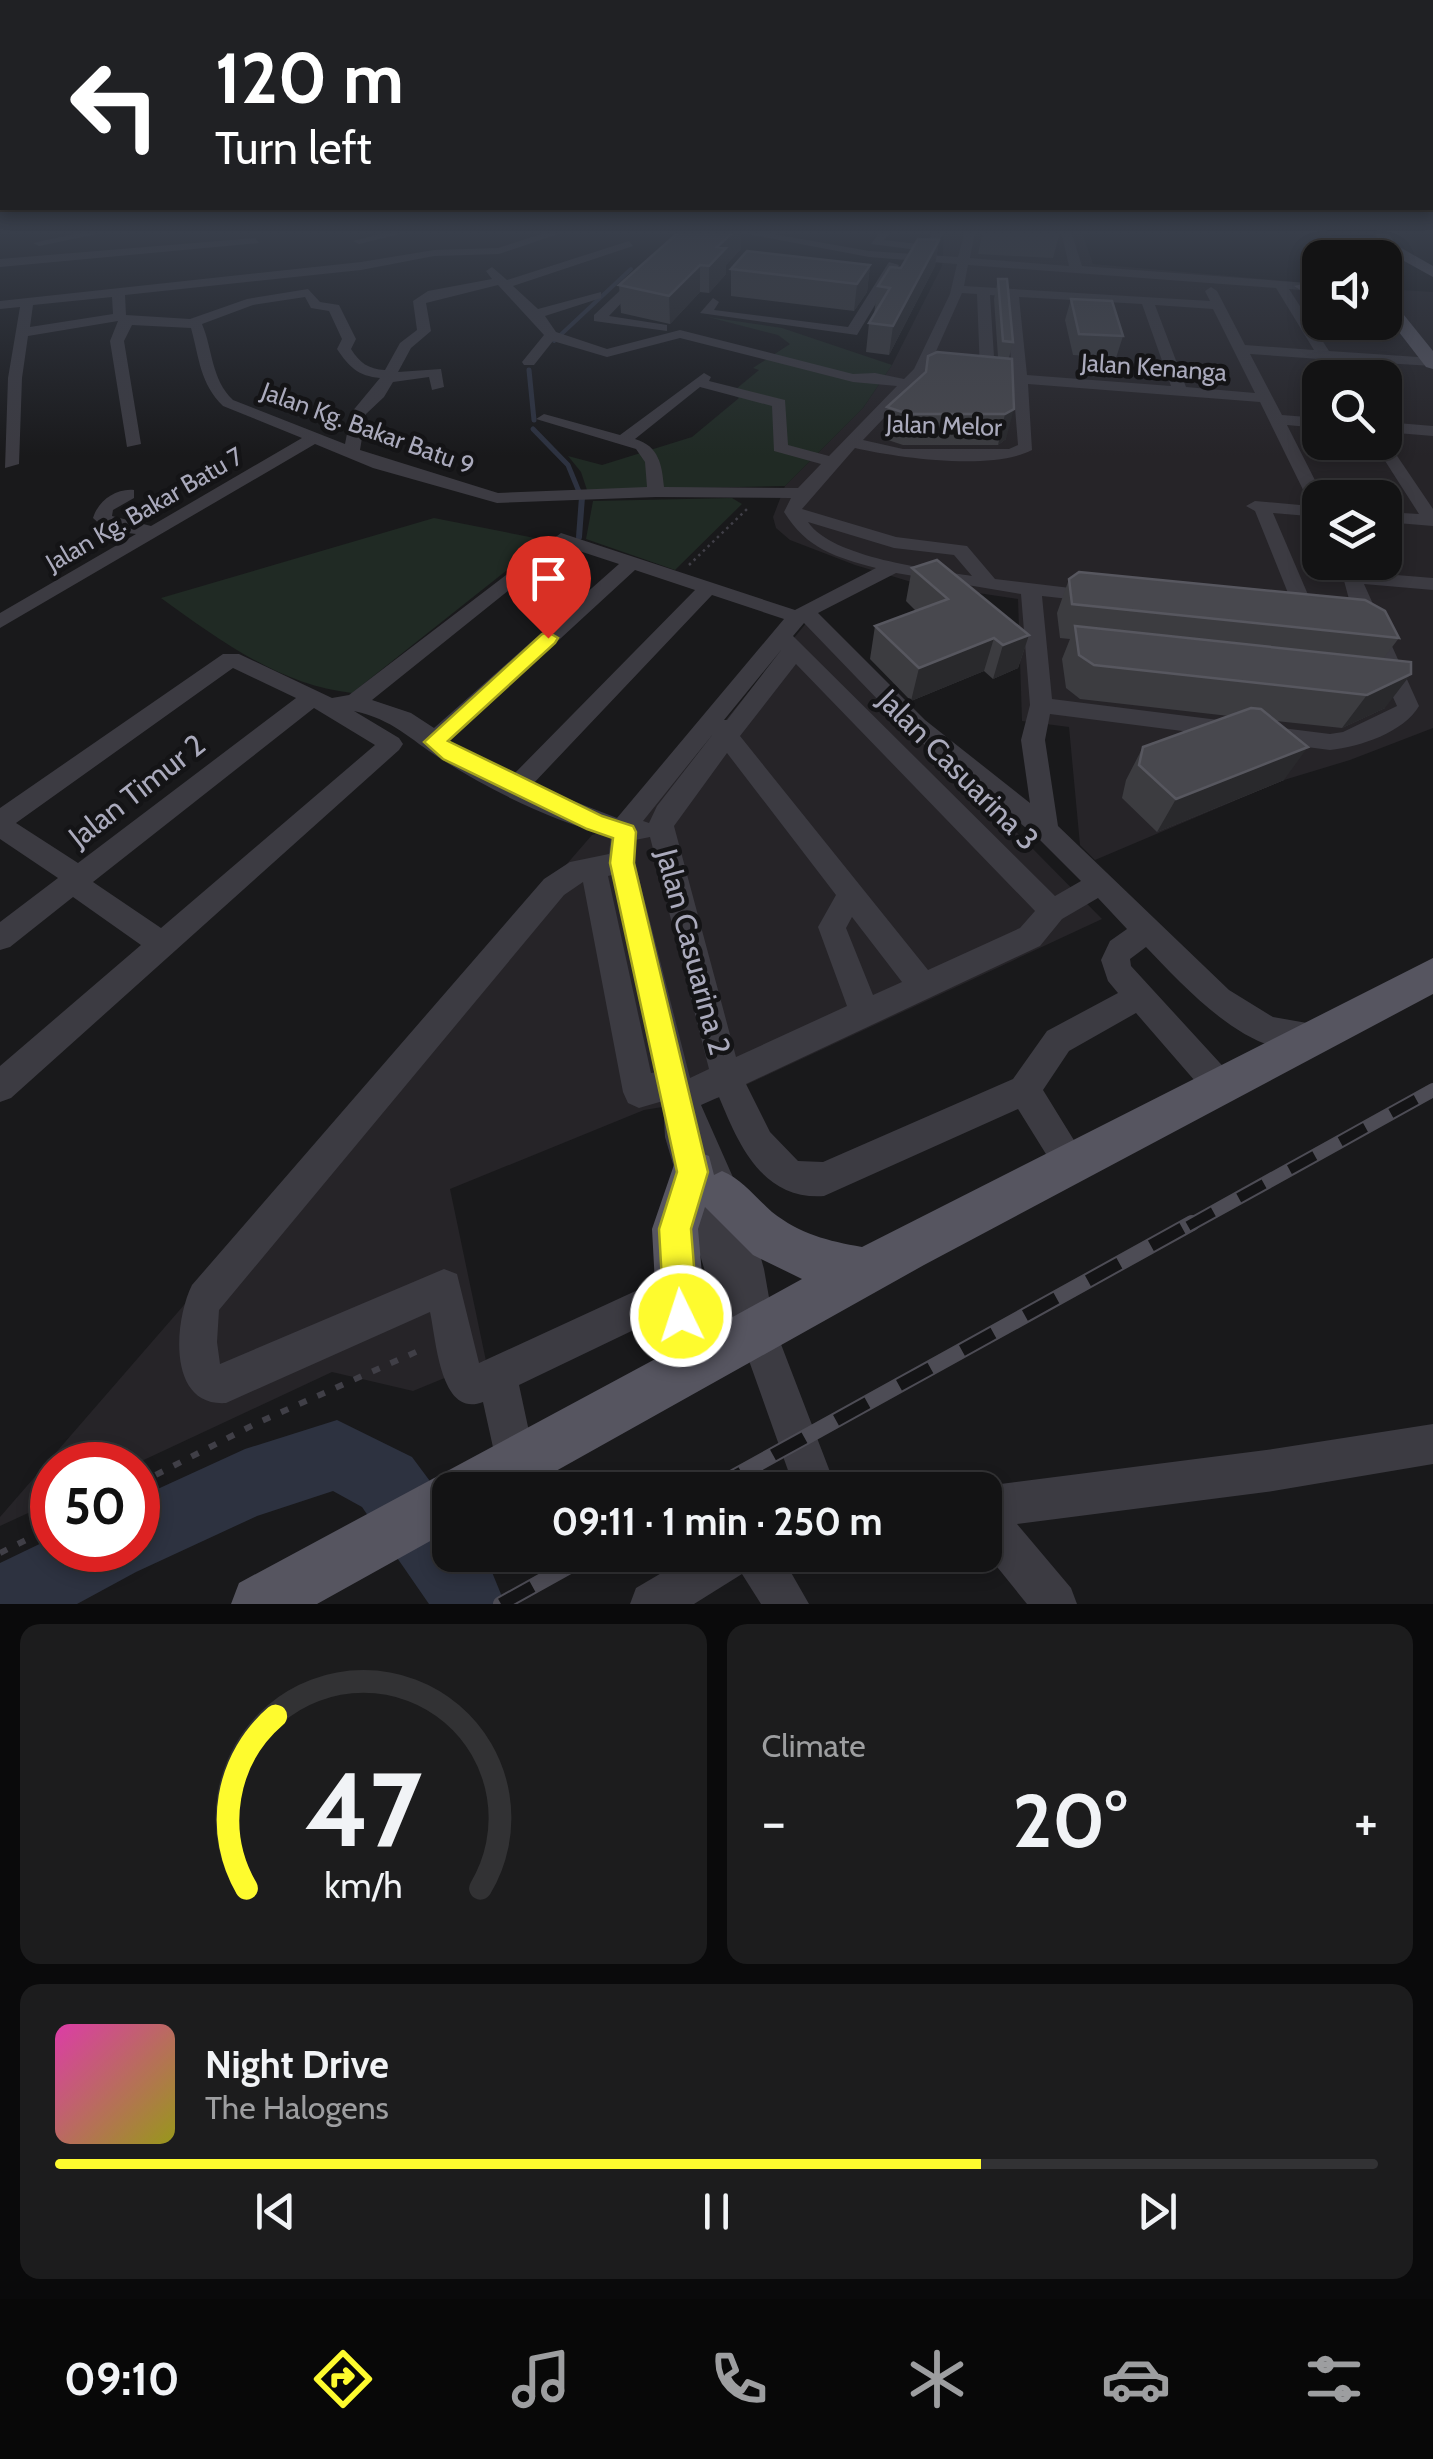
<!DOCTYPE html>
<html lang="en">
<head>
<meta charset="utf-8">
<style>
	body { margin:0; font-family:Cabin,sans-serif; background:#1c1c1d; color:#f1f3f6; height:100vh; display:flex; flex-direction:column; font-size:38px; white-space:nowrap }
	* { box-sizing:border-box; margin:0 }
	p { font-size:32px; color:#9d9ea0 }
	.icon { flex:none; width:55px; height:55px; fill:none; stroke:currentColor; stroke-width:2; stroke-linecap:round; stroke-linejoin:round }
	.map { position:relative; height:1604px; overflow:hidden }
	.side { display:flex; flex-direction:column; gap:20px; padding:20px; background:#0a0a0b; flex:1 }
	.side>* { flex:none }
	.top-card { position:absolute; left:0px; top:0px; width:1435px; height:210px; box-shadow:0 5px 15px #0003,0 0 0 2px #323234; background:#202124; color:#fff; overflow:hidden }
	.fabs { position:absolute; left:1302px; top:240px; display:grid; gap:20px }
	.fabs a { display:grid; place-items:center; width:100px; height:100px; border-radius:20px; background:#131314; box-shadow:0 5px 15px #0003,0 0 0 2px #323234; font-size:50px }
	.speed { position:absolute; left:30px; top:1442px; display:flex; gap:20px; font-size:50px; font-weight:700; text-align:center }
	.speed>* { display:grid; place-content:center; width:130px; height:130px; border-radius:50%; background:#131314; box-shadow:0 5px 15px #0003,0 0 0 2px #323234; line-height:1 }
	.speed .limit { border:15px solid #d22; background:#fff; color:#111 }
	.pin { position:absolute; display:grid; place-items:center; width:85px; height:85px; color:#fff; margin:-102px -42px; border-radius:50% 50% 50% 0; rotate:-45deg; box-shadow:0 0 10px #0007 }
	.pin .icon { rotate:45deg }
	.me { position:absolute; width:110px; margin:-55px; rotate:356deg; stroke-linejoin:round; filter:drop-shadow(0 0 8px #0008) }
	.turn { display:flex; align-items:center; gap:35px; height:210px; padding:0 50px; font-size:45px }
	.turn .icon { width:130px; height:130px; stroke-width:2.5 }
	.turn b { display:block; font-size:70px; line-height:85px }
	.big { font-size:75px; font-weight:800; line-height:1.1 }
	.side .card { flex:1; display:flex; flex-direction:column; justify-content:center; gap:15px; min-width:0; padding:0 35px; border-radius:20px; background:#1c1c1d }
	.side .dial { align-items:center; gap:0 }
	.dial svg { height:260px; overflow:visible; fill:none; stroke:#323234; stroke-width:7; stroke-linecap:round; text-anchor:middle }
	.dial text { fill:#f1f3f6; stroke:none }
	.song { display:flex; align-items:center; gap:30px }
	.cover { width:120px; height:120px; border-radius:15px; background:linear-gradient(135deg,hsl(320 70% 55%),hsl(60 70% 35%)) }
	.played { height:10px; border-radius:5px; background:linear-gradient(90deg,#fefb2e 70%,#323234 70%) }
	.keys { display:flex; justify-content:space-around; direction:ltr }
	.heat { display:flex; justify-content:space-between; align-items:center; font-size:55px; direction:ltr }
	.side .tiles { flex:1; display:grid; gap:20px; grid-template-columns:1fr 1fr }
	.card:last-child { grid-column:span 2 }
	.trip { position:absolute; left:432px; top:1472px; width:570px; height:100px; border-radius:20px; background:#131314; box-shadow:0 5px 15px #0003,0 0 0 2px #323234; font-weight:800; line-height:100px; text-align:center }
	.tabs { display:flex; height:160px; justify-content:space-around; align-items:center; background:#080808; color:#9d9ea0 }
	.tabs .icon { width:70px; height:70px }
	.tabs .selected { color:#fefb2e }
	.tabs b { font-size:45px; color:#f1f3f6 }
	.map>svg:first-child { display:block }
	.built { fill:#262428; fill-rule:evenodd }
	.green { fill:#202a24 }
	.lines { fill:none; stroke-linecap:round; stroke-linejoin:round }
	.stream-far2 { stroke:#2d3240; stroke-width:4 }
	.stream-far1 { stroke:#2d3240; stroke-width:5 }
	.stream { stroke:#2d3240; stroke-width:6 }
	.river { fill:#2d3240; fill-rule:evenodd }
	.path-far1 { stroke:#403f47; stroke-width:2.5; stroke-dasharray:2.5 4; stroke-linecap:butt }
	.path { stroke:#403f47; stroke-width:6; stroke-dasharray:8 12; stroke-linecap:butt }
	.minor { fill:#3c3b42; fill-rule:evenodd }
	.major { fill:#565560; fill-rule:evenodd }
	.rail-far1-casing { stroke:#4d4c55; stroke-width:14 }
	.rail-casing { stroke:#4d4c55; stroke-width:16 }
	.rail-far1 { stroke:#141416; stroke-width:10; stroke-dasharray:29; stroke-linecap:butt }
	.rail { stroke:#141416; stroke-width:12; stroke-dasharray:36; stroke-linecap:butt }
	.wall { fill:#3c3c40 }
	.shaded-wall { fill:#29292c }
	.building { fill:#48484e; stroke:#57575f; stroke-width:2.5 }
	.route { fill:#fefb2e; stroke:#a5a31e; stroke-width:2.5 }
	.labels { text-anchor:middle; stroke-width:9; stroke-linejoin:round; paint-order:stroke }
	.far-street-label { font-size:25px; fill:#aaaabc; stroke:#141416 }
	.street-label { font-size:30px; fill:#aaaabc; stroke:#141416 }
</style>
</head>
<body>
<div class="map">
<svg width="1433" height="1604" viewBox="0 0 1433 1604">
	<rect width="100%" height="100%" fill="#19191b"/>
	<path class="built" d="M944 231 1083 235 1093 264 1320 284V322H1385V289L1433 292V728L1350 760 1284 780 1095 860 1080 845 1069 727 1022 721 1018 599 918 584 855 565 790 540 776 528 773 517 785 486 863 408 892 365 942 266ZM1320 378H1385V442H1320ZM1320 498H1385V562H1320Z
		M808 621 1102 919 718 1098 644 1110 450 1189 486 1361 413 1391 332 1372 133 1465H52V1502L0 1526V1517L592 835 644 818Z"/>
	<path class="green" d="M708 317 782 328 892 365 863 408 785 486 587 490 581 472 568 456 602 465 692 437 739 398 730 394 759 370 753 368 790 344 778 335Z
		M732 498 742 504 675 570 586 539 593 501Z
		M434 518 545 540 352 693C279 685 218 639 161 598Z"/>
	<g class="lines">
		<path class="stream-far2" d="M554 341 631 269"/>
		<path class="stream-far1" d="M529 370 534 420
			M533 429 568 465 582 499"/>
		<path class="stream" d="M579 537 582 497"/>
		<path class="river" d="M337 1420 412 1457 450 1508V1555H485L505 1604H429L362 1507 333 1491 257 1516 136 1572 77 1604H0V1563L52 1538V1550H138V1498L245 1449Z"/>
		<path class="path-far1" d="M689 565 747 509"/>
		<path class="path" d="M138 1484 257 1423 427 1347
			M0 1553 52 1527"/>
		<path class="minor" d="M88 231H112L39 246 33 243Z
			M391 231H412L359 244 353 241Z
			M551 231H567L499 254 434 256 361 270 125 295 126 315 190 319 247 299 308 289 320 302 339 305 356 339 351 349C360 363 368 369 385 370L400 343 417 330 413 301 428 291 492 279 486 271 492 267 507 280 629 241 633 246 513 286 538 309 601 292V298L545 316 556 332 607 349 680 330 853 374 875 373 904 379 914 369 950 294 957 264 869 257 732 231H756L869 251 958 257 965 231H975L970 258 1069 266 1061 231H1071L1082 266 1320 284V292L1289 289 1329 351 1433 358V366L1334 360 1346 378H1331L1320 359 1250 354 1282 415 1320 418V428L1287 425 1324 498H1320V517L1273 513 1318 618 1308 624 1298 618 1255 511 1246 506 1255 501 1311 506 1260 402 1028 384 1032 450C992 471 899 458 855 448L802 509 896 537 967 546 995 579 1104 592V600L1097 602 1042 596 1052 699 1330 734 1343 732 1397 706 1350 603 1339 562H1358L1360 572 1433 578V590L1364 584 1419 706C1404 732 1360 747 1330 750L1050 714 1045 740 1058 826 1229 990 1273 1017 1324 1026 1328 1036 1324 1046C1258 1071 1186 988 1146 947L1130 959 1131 966 1230 1074 1235 1085 1230 1096 1219 1100 1208 1096 1136 1013 1069 1051 1043 1090 1088 1163 1083 1175 1071 1180 1059 1175 1018 1109 824 1196C762 1200 739 1145 719 1097L701 1105 747 1209 764 1269 774 1326 837 1490H795L742 1341 709 1285 665 1137 663 1101 639 1108 628 1103 623 1092 583 882 564 895 219 1310 217 1342 220 1364 444 1269 457 1274 479 1363 679 1271 692 1276 697 1289 692 1302 519 1385 536 1464 530 1479 515 1485 500 1479 483 1402C440 1419 436 1338 430 1312L226 1403C167 1407 174 1321 192 1285L544 879 570 862 609 854 611 836C552 821 491 791 441 759 408 738 394 720 354 711L399 738 403 744 399 750 11 1098 0 1102V1066L141 945 73 897 10 947 0 950V922L58 878 0 839V808L223 654H239L332 698 349 695 561 533 795 610 876 568C835 557 807 549 784 512L791 498 656 497 497 503 373 468 315 444 0 628V613L136 534C120 532 104 530 93 518 98 501 116 488 134 490V498L113 510 112 516 151 526 302 438 223 406C200 384 199 357 191 328L132 325 124 341 141 444 127 447 110 341 118 321 28 336 22 378 19 464 5 468 8 378 20 307 0 309V301L361 262 434 250 498 248ZM968 265 1276 288 1314 350 1245 345 1217 291 1211 287 1205 291 1210 301 964 286ZM498 285 544 335 522 362 524 365H534L553 341 607 357 680 338 853 382 897 386 829 456 788 445 785 400 709 381 711 377 704 373 620 435 544 414 536 419 636 449 645 462 647 487 498 493 360 450 366 414 384 397 393 382 429 377 432 390 444 387 441 369 398 372 411 348 431 331 426 303ZM962 293 977 294 980 371 929 367ZM990 295 1006 296 1012 374 995 372ZM112 297 113 314 30 327 33 305ZM305 297 311 308 329 311 342 339 337 349C349 367 358 376 380 378L351 413 345 444 233 400C211 379 213 350 202 324L253 305ZM1019 297 1142 304 1171 386 1027 375ZM1155 305 1213 309 1255 393 1186 387ZM924 376 1013 383 1018 445 1009 449H903L863 440ZM700 387 772 406 774 451 821 464 798 488 664 487C662 465 659 446 635 439ZM808 522 894 548 954 555 972 576C931 569 832 558 808 522ZM564 546 619 564 434 728 411 713 372 700ZM635 570 695 590 512 776 449 741ZM896 573 1021 594 1030 705 1021 740 1030 803 925 720 818 613ZM712 595 784 619 617 818 532 785ZM804 623 909 732 1037 837 1081 881 1055 896 793 636ZM782 649 727 720H724ZM796 664 1035 911 1020 928 928 970 740 736ZM233 668 296 698 78 863 16 823ZM314 708 375 745 161 928 93 882ZM713 734 657 806 649 823 643 821ZM727 753 836 895 818 927 847 1006 736 1057 674 826ZM650 837 709 1069 690 1078 635 863V840ZM612 875 657 1072 651 1073 608 876ZM1098 898 1127 929 1110 941 1101 960 1108 981 1118 993 1047 1031 1013 1079 823 1162 798 1161 770 1132 746 1084 1040 946 1062 919ZM852 917 902 982 873 995 846 928Z
			M881 231H892L884 240 918 244 928 241 931 235 926 231 943 234 936 245 918 250 871 244Z
			M255 238 259 243 0 267V259Z
			M889 262 899 265 857 335 700 313 713 298 719 302 714 310 848 327Z
			M643 269 647 276 609 316 667 325V331L594 321V315Z
			M1385 422 1433 426V436L1385 432Z
			M1385 438 1433 509V526L1385 522V512L1419 514 1373 442H1385Z
			M1433 1424V1464L1273 1491 1017 1524 1071 1588 1077 1604H1027L985 1552V1490H975L985 1486 1273 1449Z
			M692 1555H781L809 1604H761L742 1574 694 1604H630L636 1588Z"/>
		<path class="major" d="M1373 231H1387L1396 245 1433 266V277L1386 251Z
			M1320 280V290L1302 291 1294 286Z
			M1385 298 1391 299 1433 351V369L1426 367 1385 314Z
			M1433 958V994L924 1265 522 1490H450V1530L317 1604H231L239 1583 659 1357 652 1229 677 1156 693 1150 709 1156 714 1175 722 1171C743 1180 755 1197 772 1212 800 1234 828 1241 862 1247ZM705 1207 753 1255 802 1279 707 1331 698 1229Z"/>
		<g class="rail-far1-casing">
			<path id="rail-far1" d="M1188 1226 1433 1090"/>
		</g>
		<g class="rail-casing">
			<path id="rail" d="M710 1490 1192 1223
				M501 1604 589 1555"/>
		</g>
		<use href="#rail-far1" class="rail-far1"/>
		<use href="#rail" class="rail"/>
	</g>
	<path class="wall" d="M680 231H741V249L726 265V274L709 293 700 292 670 324 621 313 619 285Z
		M983 231H1060V232L1053 258 978 254Z
		M939 240 935 266 889 355 866 352 869 323 874 314 878 286Z
		M870 265 867 292 854 311 731 296V269Z
		M998 279 1013 342 1009 358 1006 439 998 445H903L882 438 887 407 925 373 928 356 998 357 994 299Z
		M1071 299 1123 336 1116 358 1073 355 1065 320Z
		M912 568 1029 635 1018 668 993 679 984 671 911 701 870 659 875 626 916 611 906 601Z
		M1069 579 1399 638 1383 659 1385 708 1342 728 1276 721 1284 780 1157 832 1122 798 1126 780 1143 747 1229 716 1080 699 1066 688 1062 659 1070 639 1060 638 1057 613Z"/>
	<path class="shaded-wall" d="M734 231H741V249L726 265V274L709 293V266L717 247Z
		M939 240 935 266 889 355 893 326Z
		M700 265V292L670 324 669 296Z
		M870 265 867 292 854 311 857 284Z
		M1014 409 1006 439 998 445 1005 414Z
		M1029 635 1018 668 993 679 1003 645Z
		M994 638 984 671 911 701 919 668Z
		M1411 674 1385 708 1342 728 1367 695Z
		M1308 747 1284 780 1157 832 1176 799Z"/>
	<path class="building" d="M680 231H734L717 247 726 248 709 266 700 265 669 296 619 285Z
		M918 239 939 240 893 326 869 323 890 288 878 286 890 267 901 268Z
		M747 251 870 265 857 284 731 269Z
		M998 279H1007L1013 342 1003 341Z
		M1071 299 1112 301 1123 336 1079 334Z
		M937 352 1012 359 1014 409 1005 414H908L887 407 926 372 928 356Z
		M937 560 1029 635 1003 645 994 638 919 668 875 626 948 599 912 568Z
		M1079 572 1365 600 1385 611 1399 638 1072 604 1069 579Z
		M1075 626 1411 662V674L1367 695 1094 665 1079 655Z
		M1251 708 1261 709 1308 747 1176 799 1139 765 1143 747Z"/>
	<linearGradient id="sky" x2="0" y2="1"><stop stop-color="#0e0e0f"/><stop offset="0.51" stop-color="#383e4a"/><stop offset="1" stop-color="#383e4a" stop-opacity="0"/></linearGradient>
	<rect width="1433" height="456" fill="url(#sky)"/>
	<path class="route" d="M548 632 558 638 555 643 448 741 602 816 633 826 636 832 634 863 708 1172 691 1229 698 1316 693 1328 681 1333 669 1328 664 1316 659 1229 677 1172 610 863 613 838 587 829 443 759 424 742 542 634Z"/>
	<g class="labels">
		<g class="far-street-label">
			<text transform="translate(1154 367) rotate(4)" y="9">Jalan Kenanga</text>
			<text transform="translate(944 425) rotate(2)" y="9">Jalan Melor</text>
			<text transform="translate(368 428) rotate(20)" y="9">Jalan Kg. Bakar Batu 9</text>
			<text transform="translate(144 509) rotate(-30)" y="9">Jalan Kg. Bakar Batu 7</text>
		</g>
		<g class="street-label">
			<text transform="translate(958 770) rotate(45)" y="10">Jalan Casuarina 3</text>
			<text transform="translate(137 791) rotate(-38)" y="10">Jalan Timur 2</text>
			<text transform="translate(693 952) rotate(75)" y="10">Jalan Casuarina 2</text>
		</g>
	</g>
</svg>
<div class="fabs">
<a><svg class="icon" aria-label="sound" viewBox="0 0 24 24"><path d="M4 9h4l5-4v14l-5-4H4zM17 9q2 3 0 6"/></svg></a>
<a><svg class="icon" aria-label="search" viewBox="0 0 24 24"><circle cx="10" cy="10" r="6"/><path d="M15 15l6 6"/></svg></a>
<a><svg class="icon" aria-label="layers" viewBox="0 0 24 24"><path d="M12 4l9 5-9 5-9-5zM3 14l9 5 9-5"/></svg></a>
</div>
<div class="speed"><div class="limit">50</div></div>
<div class="pin" style="left:548px;top:638px;background:#d93025"><svg class="icon" aria-label="arrive" viewBox="0 0 24 24"><path d="M6 21V4h12l-3 4 3 4H6"/></svg></div>
<svg class="me" style="left:681px;top:1316px" viewBox="-20 -20 40 40"><circle r="17" fill="#fefb2e" stroke="#fff" stroke-width="3"/><path d="M0-11L8 9 0 5-8 9z" fill="#fff"/></svg>
<div class="trip">09:11 · 1 min · 250 m</div>
<div class="top-card">
<div class="turn"><svg class="icon" aria-label="left" viewBox="0 0 24 24"><path d="M17 20v-9H6M10 6l-5 5 5 5"/></svg><div><b>120 m</b>Turn left</div></div>
</div>
</div>
<section class="side">
<div class="tiles">
<div class="card dial"><svg viewBox="0 0 100 80">
<path d="M14 69A42 42 0 1 1 86 69"/>
<path d="M14 69A42 42 0 0 1 23 16" stroke="#fefb2e"/>
<text x="50" y="56" font-size="32" font-weight="700">47</text>
<text x="50" y="72" font-size="11">km/h</text>
</svg></div>
<div class="card"><p>Climate</p>
<div class="heat"><a>−</a><b class="big">20°</b><a>+</a></div>
</div>
<div class="card">
<div class="song"><i class="cover"></i><div><b>Night Drive</b><p>The Halogens</p></div></div>
<div class="played"></div>
<div class="keys"><svg class="icon" aria-label="previous" viewBox="0 0 24 24"><path d="M18 5L8 12l10 7zM5 5v14"/></svg><svg class="icon" aria-label="pause" viewBox="0 0 24 24"><path d="M8 5v14M16 5v14"/></svg><svg class="icon" aria-label="next" viewBox="0 0 24 24"><path d="M6 5l10 7-10 7zM19 5v14"/></svg></div>
</div>
</div>
</section>
<nav class="tabs">
<b>09:10</b>
<svg class="icon selected" aria-label="directions" viewBox="0 0 24 24"><path d="M12 3l9 9-9 9-9-9zM9 14v-3h6M13 9l2 2-2 2"/></svg>
<svg class="icon" aria-label="music" viewBox="0 0 24 24"><path d="M9 18V5l10-2v13"/><circle cx="6" cy="18" r="3"/><circle cx="16" cy="16" r="3"/></svg>
<svg class="icon" aria-label="phone" viewBox="0 0 24 24"><path d="M5 4h4l2 5-3 2q2 4 5 5l2-3 5 2v4C11 20 4 13 5 4z"/></svg>
<svg class="icon" aria-label="climate" viewBox="0 0 24 24"><path d="M12 3v18M4 7l16 10M4 17L20 7"/></svg>
<svg class="icon" aria-label="car" viewBox="0 0 24 24"><path d="M5 17H2v-5l4-1 3-4h7l3 4 3 1v5h-3M9 17h6M6 11h13"/><circle cx="7" cy="17" r="2"/><circle cx="17" cy="17" r="2"/></svg>
<svg class="icon" aria-label="filters" viewBox="0 0 24 24"><path d="M4 7h16M4 17h16"/><circle cx="9" cy="7" r="2"/><circle cx="15" cy="17" r="2"/></svg>
</nav>
</body>
</html>
